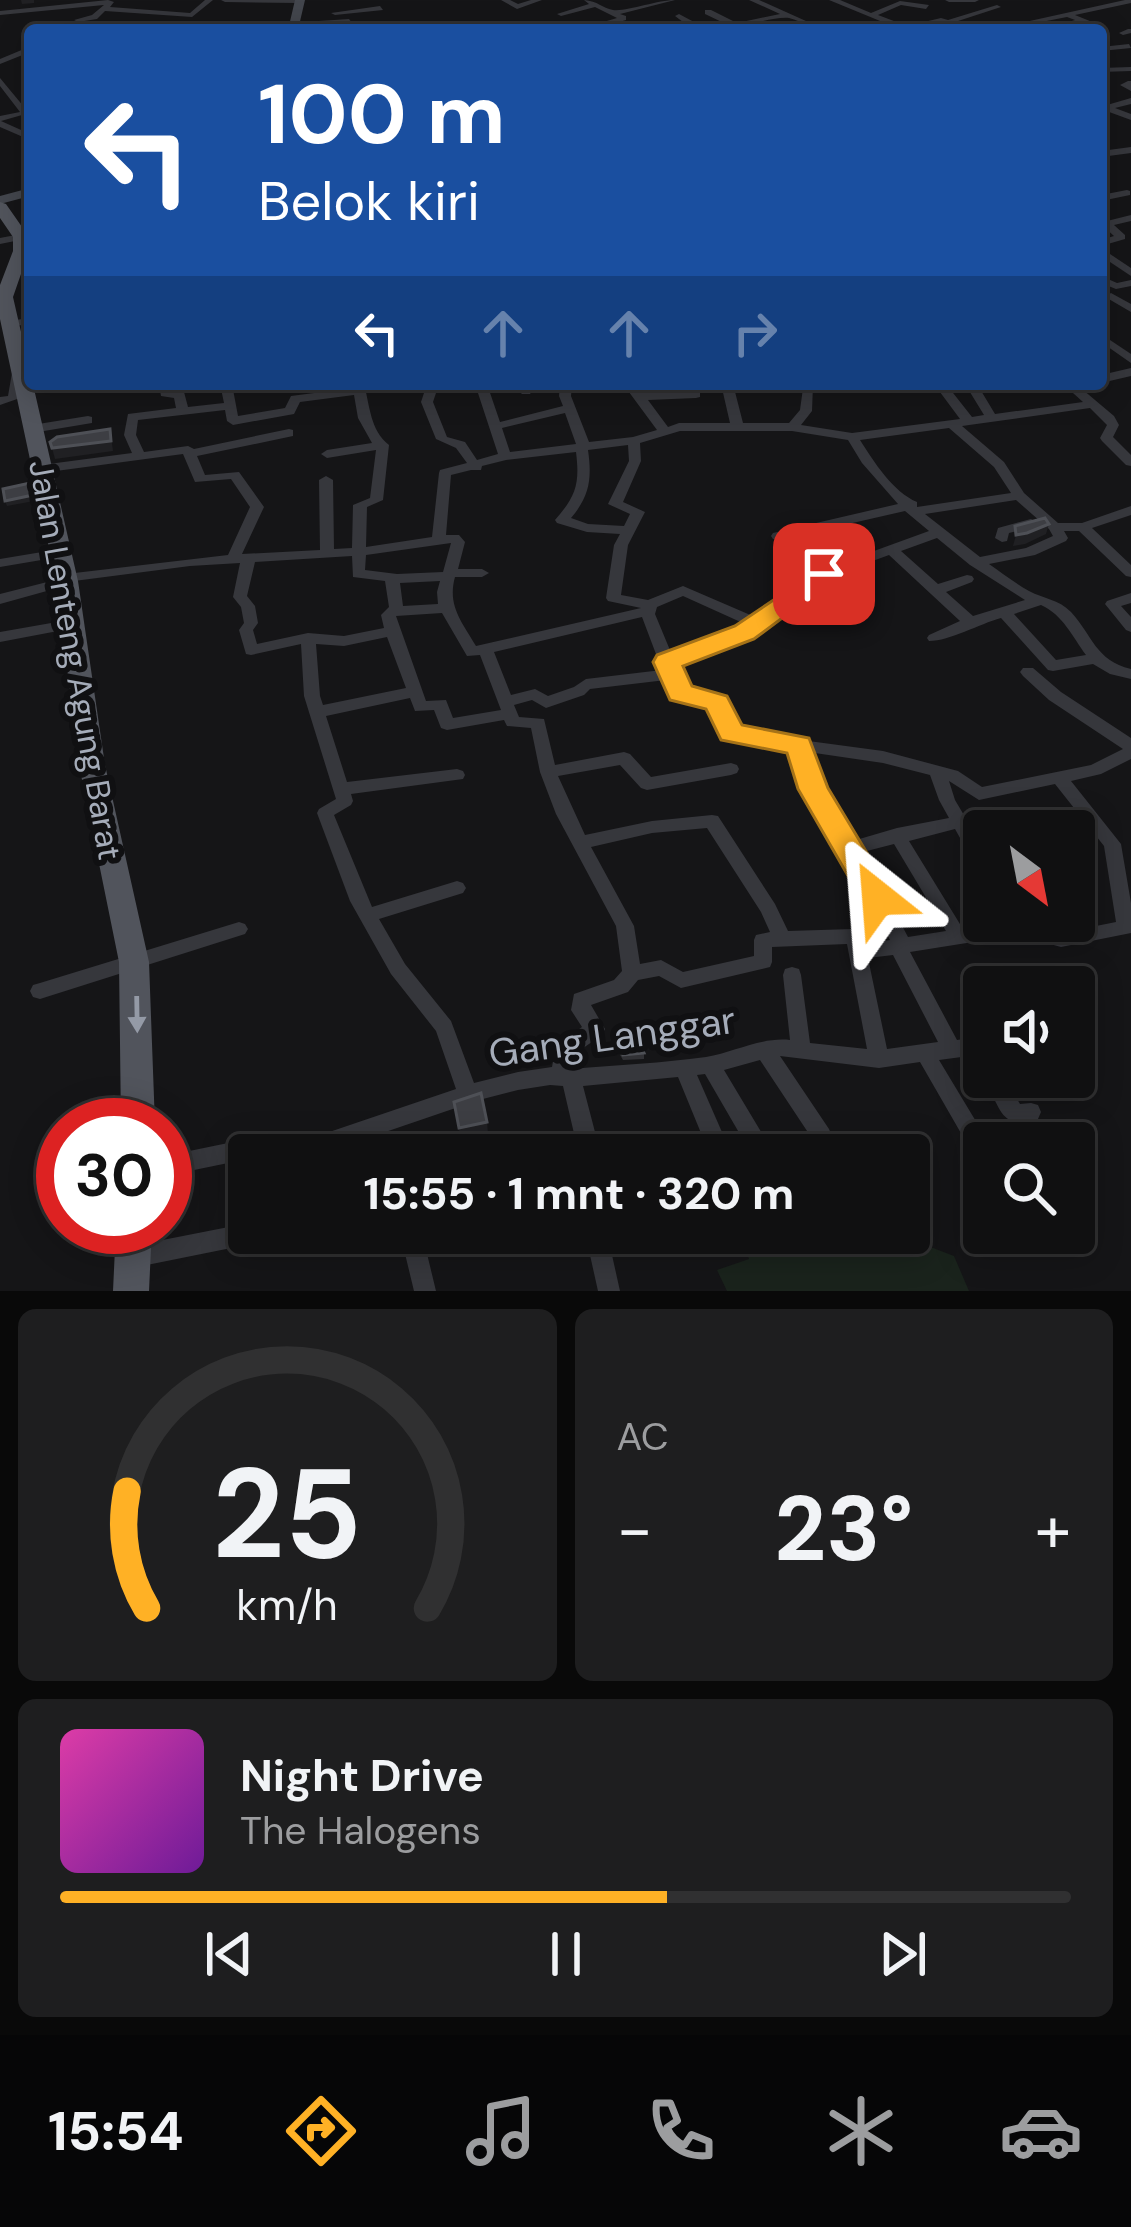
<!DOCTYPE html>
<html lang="id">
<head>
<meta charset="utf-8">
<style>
	body { margin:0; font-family:"DM Sans",sans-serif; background:#1e1e1f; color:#f1f3f6; height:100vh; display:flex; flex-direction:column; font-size:45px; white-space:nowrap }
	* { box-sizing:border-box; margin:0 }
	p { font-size:39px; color:#9c9d9f }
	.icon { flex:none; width:66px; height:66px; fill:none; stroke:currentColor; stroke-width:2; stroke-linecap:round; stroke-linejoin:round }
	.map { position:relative; height:1291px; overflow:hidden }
	.side { display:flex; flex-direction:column; gap:18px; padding:18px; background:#090909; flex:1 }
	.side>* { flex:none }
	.guide { position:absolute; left:24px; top:24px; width:1083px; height:366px; border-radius:12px; box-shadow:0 6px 30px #0003,0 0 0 3px #303031; background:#1a4fa0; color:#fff; overflow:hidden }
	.needle { width:78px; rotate:148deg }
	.controls { position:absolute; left:963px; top:810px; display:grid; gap:24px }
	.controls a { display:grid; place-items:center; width:132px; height:132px; border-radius:12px; background:#101011; box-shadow:0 6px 30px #0003,0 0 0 3px #303031; font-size:60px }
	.speed { position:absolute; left:36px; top:1098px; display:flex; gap:24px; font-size:60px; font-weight:700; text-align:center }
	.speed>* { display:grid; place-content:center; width:156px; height:156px; border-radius:50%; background:#101011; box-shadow:0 6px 30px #0003,0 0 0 3px #303031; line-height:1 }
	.speed .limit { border:18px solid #d22; background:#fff; color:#111 }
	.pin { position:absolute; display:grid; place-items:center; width:102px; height:102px; color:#fff; margin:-51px; border-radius:24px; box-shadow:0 6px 18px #0006 }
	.me { position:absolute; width:132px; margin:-66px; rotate:332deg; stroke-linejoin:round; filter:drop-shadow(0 0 9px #0008) }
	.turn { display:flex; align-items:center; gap:42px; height:252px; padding:0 36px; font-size:54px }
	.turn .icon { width:156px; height:156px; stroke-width:2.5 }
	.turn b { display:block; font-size:84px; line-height:102px }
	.lanes { display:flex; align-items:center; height:114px; padding:0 36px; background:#0003; justify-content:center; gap:60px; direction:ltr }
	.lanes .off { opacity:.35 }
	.big { font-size:90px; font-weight:700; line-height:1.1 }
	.side .card { flex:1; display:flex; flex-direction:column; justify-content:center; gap:18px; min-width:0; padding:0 42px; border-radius:18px; background:#1e1e1f }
	.side .dial { align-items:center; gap:0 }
	.dial svg { height:312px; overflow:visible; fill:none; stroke:#303031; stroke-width:7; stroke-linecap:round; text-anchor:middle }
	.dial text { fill:#f1f3f6; stroke:none }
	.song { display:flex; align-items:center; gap:36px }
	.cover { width:144px; height:144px; border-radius:18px; background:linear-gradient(135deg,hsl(320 70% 55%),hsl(280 70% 35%)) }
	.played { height:12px; border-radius:6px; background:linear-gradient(90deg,#ffb125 60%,#303031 60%) }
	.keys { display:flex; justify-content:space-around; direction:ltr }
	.heat { display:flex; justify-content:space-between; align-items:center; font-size:66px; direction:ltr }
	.side .tiles { flex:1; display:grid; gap:18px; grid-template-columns:1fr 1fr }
	.card:last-child { grid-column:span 2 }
	.trip { position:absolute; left:228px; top:1134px; width:702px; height:120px; border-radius:12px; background:#101011; box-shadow:0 6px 30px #0003,0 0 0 3px #303031; font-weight:700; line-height:120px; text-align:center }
	.tab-bar { display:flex; height:192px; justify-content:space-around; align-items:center; background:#060607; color:#9c9d9f }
	.tab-bar .icon { width:84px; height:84px }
	.tab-bar .active { color:#ffb125 }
	.tab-bar b { font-size:54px; color:#f1f3f6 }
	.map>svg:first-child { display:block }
	.green { fill:#1a231c }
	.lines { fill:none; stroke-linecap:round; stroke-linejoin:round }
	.street { fill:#36373c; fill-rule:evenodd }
	.secondary { fill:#43464d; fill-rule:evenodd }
	.primary { fill:#51545c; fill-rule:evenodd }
	.wall { fill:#313135 }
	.shaded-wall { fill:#202023 }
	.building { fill:#3d3e43; stroke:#4e5056; stroke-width:3 }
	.oneway { fill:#949aa6 }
	.route { fill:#ffb125; stroke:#a67318; stroke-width:3 }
	.labels { text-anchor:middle; stroke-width:12; stroke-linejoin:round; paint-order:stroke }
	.street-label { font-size:33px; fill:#a5acb9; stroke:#101012 }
	.near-street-label { font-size:39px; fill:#a5acb9; stroke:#101012 }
</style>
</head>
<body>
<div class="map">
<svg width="1131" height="1291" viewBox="0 0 1131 1291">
	<rect width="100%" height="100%" fill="#151517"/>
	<path class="green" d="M739 1233H894L954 1256 969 1291H727L717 1270 749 1259Z"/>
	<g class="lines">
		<path class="street" d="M108 0 114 2 110 7 190 13 205 0H213L192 17 105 11 97 19 78 22 74 20 92 15 104 5 0 15V11Z
			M221 0H302L303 1 299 3 225 2Z
			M501 0H510L518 4 531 0H542L517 9Z
			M584 0C598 1 602 8 613 10 626 12 657 0 675 0L620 14 626 16V20L609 25 616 30H606L600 27V23L617 18 595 7 561 16 557 14 589 4Z
			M749 0H759L826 30C811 30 803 21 789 18 773 16 734 30 712 30L728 25 705 14V10H711L737 23 780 14Z
			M829 0H840L871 13 900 1 929 5 926 9 901 5 878 15 907 26 941 18 948 20 997 5 1001 7 955 22 976 30C964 30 956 25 944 23 929 22 916 30 902 30Z
			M945 0H979L975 2H949Z
			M1125 0H1131V3L1075 15 1107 28 1104 32 1082 23 1055 30H1042L1075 20 1067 17 1006 29 1002 27Z
			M380 6 383 10 335 15 331 13Z
			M679 14 694 22V30H686L687 25 675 16Z
			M349 19 352 23 245 30H206L210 28Z
			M1128 29H1131V33L1123 35 1119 33Z
			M1129 44 1131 48 1101 51V47Z
			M24 49H30V52L0 64V59Z
			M1131 67V71L1101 72V68Z
			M0 78 29 113 1 121 30 134V140L0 127V116L20 112 0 86Z
			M1128 81H1131V91L1120 85Z
			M1131 98V104L1115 108 1131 114V120L1101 109V103L1107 105Z
			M1131 147V153L1101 157V151Z
			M1127 190 1130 191V195L1101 201V195Z
			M1131 215V221L1114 225 1125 235V239L1101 246V240L1114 236 1103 226V222Z
			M21 234 25 235V239L0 244V238Z
			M1101 248 1131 268V276L1101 256Z
			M1101 276 1117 283 1131 280V286L1116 289 1101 283Z
			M1111 293 1131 304V312L1107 298 1106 296Z
			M30 318V324L8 327 2 324 8 321Z
			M1101 334 1131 354V363L1101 342Z
			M1131 368V376L1101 383V375Z
			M18 369 24 373 20 398 0 405V397L8 396 12 373Z
			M159 384H171V390L184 392 188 407 224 403 220 384H232L238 416 285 408 291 396 353 388 354 384H364C370 406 370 430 389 445L383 500 367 507 366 547 432 537 439 473 440 470 467 463 456 448 436 439 421 402 427 384H439L433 402 447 437 465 442 477 460 498 454 475 384H487L500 422 563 406 559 396 560 384H572L571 396 589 442 633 437 657 430 626 388 632 384 636 385 642 393 700 391V397L696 398 648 400 668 427 679 423H730L721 384H733L743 423H789L800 410 803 388 809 384 813 385 812 411 801 425 852 433 960 419 934 384H946L972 417 984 415 965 384H977L995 414 1083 402 1063 384H1076L1114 416 1119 425 1113 437 1131 455V466L1126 465 1102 441 1100 438 1107 425 1090 408 962 426 1004 462 1024 493 1058 523H1082L1131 506V515L1092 528 1131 565V577L1126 576 1079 531H1064L1068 538 1066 541 1035 555 989 564C1002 573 1015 583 1029 591 1044 599 1058 599 1071 612 1093 636 1095 660 1131 669V679L1110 674 1093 664 1053 671 1048 670 1001 618C979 624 950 641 929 641L927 638 929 635 960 621 889 555 829 577 749 635 676 664 684 686 720 696 737 729 742 732 883 751 958 771 982 787 1091 765 1123 749 1049 700 1023 676 1020 672 1023 668H1033L1061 692 1131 738V759L1101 774 1071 781 1121 844 1131 903V933L1061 947 1017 935 910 952 957 1040 984 1036V1054L939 1060 989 1143H984V1164L977 1161 920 1062 879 1068 780 1056 829 1129 832 1136 829 1143 822 1146 815 1143 760 1060 724 1070 775 1155H752L705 1074 697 1075 732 1155H710L678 1077 583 1086 601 1155H579L563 1086 550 1085 518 1090 479 1100 318 1155H280L284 1148 291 1145 456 1089 436 1031 391 974 350 901 317 813 319 809 336 799 304 696 301 644 251 655 246 654 239 630 244 623 241 607 233 597 240 563 190 566 74 581 72 584 0 604V594L59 579 61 575 66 574 228 555 250 507 231 479 195 482 183 454 41 473 35 469 41 465 132 453 124 435 128 414 176 408 174 398 161 396ZM354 395 358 418 372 443 327 450 321 454 327 458 376 450 370 498 353 505 352 548 334 549 333 480 326 476 319 480 320 550 242 554 264 507 239 472 205 475 197 456 293 436V430L289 429 194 449 188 446 144 452 136 435 138 420 225 410 227 421 233 425 294 414 300 402ZM565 413 576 444 510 452 502 428ZM949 428 994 467 1011 493 917 507V502C893 492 874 462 860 440ZM680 431H792L848 440 862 463 898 504 773 533 771 536 773 539 778 540 905 511 929 531 819 571 755 617 683 586 648 600 621 595 628 545 645 512 623 502 641 461 640 443ZM628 445 629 461 608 504 630 514 624 526 588 524 571 518C590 496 592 478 588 450ZM576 452C580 484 576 496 555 520L557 523 587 532 620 534 614 545 606 598 608 601 641 608 476 646C462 622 447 606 455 577H482L489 573 482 569H458L465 542 459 535H446L451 475 471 470H481L482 466 506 460ZM1016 500 1049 529 1053 536 1026 548 980 557 925 514ZM937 538 970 565 1025 600 973 616 946 592 972 582 974 579 972 576 967 575 938 584 901 551ZM451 543 443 572 397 574 365 570 366 555ZM352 556 353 577 385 581 389 607 381 615 384 628 344 636 308 633 257 644 253 630 258 623 255 606 247 596 255 562ZM440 581 437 592 438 604 403 606 400 583ZM683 596 745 624 672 655 655 614 657 607ZM1041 605C1063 615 1072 636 1086 655L1056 660 1014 614ZM442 613 467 656 480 655 501 710 453 718 446 700 426 701 396 616ZM642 617 662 670 586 679 574 687 548 696 535 689 511 695 494 652ZM387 637 406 688 323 705 320 696 316 644 344 646ZM666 680 673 694 708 704 725 737 739 743 792 750 805 788 847 856 890 940 870 943 860 931 853 929 788 931 775 904 718 816 712 815 652 821 585 835 558 776 620 765 641 788 647 790 731 775 737 773 739 769 737 765 731 763 651 777 630 754 624 752 555 765 544 719 519 717 514 705 532 700 546 708 584 695 590 689ZM410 698 415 711 434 710 441 728 447 730 504 720 507 726 531 728 540 772 556 814 616 926 622 971 614 980 574 994 571 1010 582 1027 556 1045 552 1067 518 1072 474 1083 451 1021 405 964 379 919 463 893 466 888 463 883 457 881 372 907 334 815 351 805 353 801 351 794 463 779 465 775 463 771 457 769 347 782 326 716ZM808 752 883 763 930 775 939 800 949 818 897 828 856 840 821 787ZM949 781 979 800 1055 784 1104 846 1116 922 1061 933 1018 921 963 929 909 841 955 829 978 870 984 872V849L955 800ZM707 828 761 912 770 932 756 935 754 940V956L683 972 661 960 640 964 634 926 591 847 652 833ZM894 844 946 931 908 937 863 852ZM847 944 867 1049 810 1043 801 975 799 969 792 967 785 969 783 975 790 1040C761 1037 735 1052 706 1057 663 1063 617 1065 572 1069L573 1055 602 1035 605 1029 591 1005 628 992 638 980 659 976 681 988 770 967 772 962V947ZM893 955 938 1042 887 1049 868 958Z
			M512 384H525L532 391 530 394H522Z
			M88 416 92 417V423L32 433 26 429 32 425Z
			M1031 519 1038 523 1036 526 1009 533 1007 541 1002 542 995 538 998 528Z
			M60 549 67 553 65 556 0 567V559Z
			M1131 593V603L1121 606 1131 617V632L1126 630 1105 604 1107 601Z
			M74 619 81 624 79 627 0 642V632Z
			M239 922 245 924 248 929 245 934 40 999 33 997 30 991 33 985 40 983Z
			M984 1075V1077H1004L1020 1104 1031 1103 1038 1105 1041 1112 1038 1119C1001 1130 1002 1111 986 1083L983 1077Z
			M1044 1077H1065L1072 1091 1069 1097 1062 1100 1055 1097Z
			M233 1142 258 1148 262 1155H249V1164L233 1162 165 1176V1156Z
			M984 1176V1198L978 1200 970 1197 967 1190 970 1183Z
			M249 1223V1233H262L259 1240 251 1244 132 1268 124 1265 121 1257 124 1249 132 1246Z
			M400 1233H422L436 1291H414Z
			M535 1233H589L586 1240C568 1247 540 1258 522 1253L519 1245 522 1237Z
			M590 1233H612L610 1246 620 1291H598L588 1246Z
			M1037 1233H1062L1070 1246 1067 1254 1059 1257 1051 1254Z"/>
		<path class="secondary" d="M295 0H305L298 30H288Z
			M30 188V196L0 204V196Z"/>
		<path class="primary" d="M0 202 6 204 29 237V251L13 297 78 581 105 765 149 962 155 1125H121L119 962 79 765 56 581 0 319V285L13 251V237L0 218Z
			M116 1227H152L149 1291H113Z"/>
	</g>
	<path class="wall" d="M619 1048 644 1053V1059L623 1060 619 1053Z"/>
	<path class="shaded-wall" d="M21 0H34V3L22 4Z
		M110 429 113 451 55 459 52 448Z
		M33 495 34 501 7 506 5 501Z
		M1049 524 1046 534 1025 544 1013 546 1016 535Z
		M487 1122 488 1133 460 1139 459 1128Z"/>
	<path class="building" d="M110 429 111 441 52 448 50 442 57 437Z
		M30 483 33 495 5 501 3 489Z
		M1045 518 1049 524 1027 533 1016 535 1015 526Z
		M638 1040 644 1053 623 1055 619 1048Z
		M481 1093 487 1122 459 1128 454 1102Z"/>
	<defs><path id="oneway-solid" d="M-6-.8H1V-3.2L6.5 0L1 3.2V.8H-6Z" transform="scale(3)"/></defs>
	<use class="oneway" href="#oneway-solid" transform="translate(137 1014) rotate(89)"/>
	<path class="route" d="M824 566 837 574 833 580 754 639 683 666 692 686 727 696 742 725 809 738 828 788 894 898 889 907 878 911 866 907 798 789 787 753 721 740 706 709 670 700 653 662 657 655 735 626Z"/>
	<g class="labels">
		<g class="street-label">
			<text transform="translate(76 660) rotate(80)" y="12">Jalan Lenteng Agung Barat</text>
		</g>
		<g class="near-street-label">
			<text transform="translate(612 1036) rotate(-8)" y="14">Gang Langgar</text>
		</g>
	</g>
</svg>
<div class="controls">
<a><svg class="needle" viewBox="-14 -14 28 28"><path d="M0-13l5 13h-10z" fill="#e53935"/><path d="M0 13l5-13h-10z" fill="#9c9d9f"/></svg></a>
<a><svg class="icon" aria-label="sound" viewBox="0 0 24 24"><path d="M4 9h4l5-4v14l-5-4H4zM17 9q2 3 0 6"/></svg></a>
<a><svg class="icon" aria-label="search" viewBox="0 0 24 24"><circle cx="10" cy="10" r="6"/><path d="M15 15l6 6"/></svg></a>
</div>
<div class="speed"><div class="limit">30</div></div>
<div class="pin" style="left:824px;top:574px;background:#d93025"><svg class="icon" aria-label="arrive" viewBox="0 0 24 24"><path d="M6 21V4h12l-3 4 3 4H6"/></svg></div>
<svg class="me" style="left:878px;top:898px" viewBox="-20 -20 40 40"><path d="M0-17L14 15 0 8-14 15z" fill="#ffb125" stroke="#fff" stroke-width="4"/></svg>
<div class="trip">15:55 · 1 mnt · 320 m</div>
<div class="guide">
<div class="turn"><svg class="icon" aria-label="left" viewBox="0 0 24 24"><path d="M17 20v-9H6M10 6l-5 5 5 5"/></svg><div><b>100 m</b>Belok kiri</div></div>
<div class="lanes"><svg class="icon" aria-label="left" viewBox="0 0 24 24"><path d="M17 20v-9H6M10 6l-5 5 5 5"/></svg><svg class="icon off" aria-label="ahead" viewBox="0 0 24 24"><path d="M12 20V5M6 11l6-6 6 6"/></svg><svg class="icon off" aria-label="ahead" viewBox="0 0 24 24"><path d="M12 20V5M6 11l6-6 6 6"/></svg><svg class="icon off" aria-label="right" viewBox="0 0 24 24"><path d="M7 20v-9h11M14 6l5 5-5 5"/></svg></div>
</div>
</div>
<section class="side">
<div class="tiles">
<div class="card dial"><svg viewBox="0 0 100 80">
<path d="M14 69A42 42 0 1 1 86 69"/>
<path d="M14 69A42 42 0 0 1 9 39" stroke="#ffb125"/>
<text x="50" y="56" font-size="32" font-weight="700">25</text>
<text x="50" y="72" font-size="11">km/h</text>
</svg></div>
<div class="card"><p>AC</p>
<div class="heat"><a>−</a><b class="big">23°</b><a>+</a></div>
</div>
<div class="card">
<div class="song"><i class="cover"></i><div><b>Night Drive</b><p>The Halogens</p></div></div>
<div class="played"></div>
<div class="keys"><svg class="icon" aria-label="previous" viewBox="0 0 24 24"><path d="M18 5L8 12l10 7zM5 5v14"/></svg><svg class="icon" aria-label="pause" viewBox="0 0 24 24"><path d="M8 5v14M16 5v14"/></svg><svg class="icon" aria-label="next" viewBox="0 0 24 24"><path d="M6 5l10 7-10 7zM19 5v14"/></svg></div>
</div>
</div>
</section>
<nav class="tab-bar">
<b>15:54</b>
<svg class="icon active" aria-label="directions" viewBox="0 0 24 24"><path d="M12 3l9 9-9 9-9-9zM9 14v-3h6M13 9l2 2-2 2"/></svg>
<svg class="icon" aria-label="music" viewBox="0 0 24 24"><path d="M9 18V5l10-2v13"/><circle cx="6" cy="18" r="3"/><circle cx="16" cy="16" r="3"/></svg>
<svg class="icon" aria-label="phone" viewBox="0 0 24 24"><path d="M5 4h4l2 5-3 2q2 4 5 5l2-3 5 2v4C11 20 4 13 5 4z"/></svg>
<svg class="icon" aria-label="climate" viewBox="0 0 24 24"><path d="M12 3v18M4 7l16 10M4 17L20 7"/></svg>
<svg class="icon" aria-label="car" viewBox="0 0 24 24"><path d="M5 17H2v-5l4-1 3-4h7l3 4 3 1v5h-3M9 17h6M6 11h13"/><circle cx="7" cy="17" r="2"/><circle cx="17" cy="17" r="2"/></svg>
</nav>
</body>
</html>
